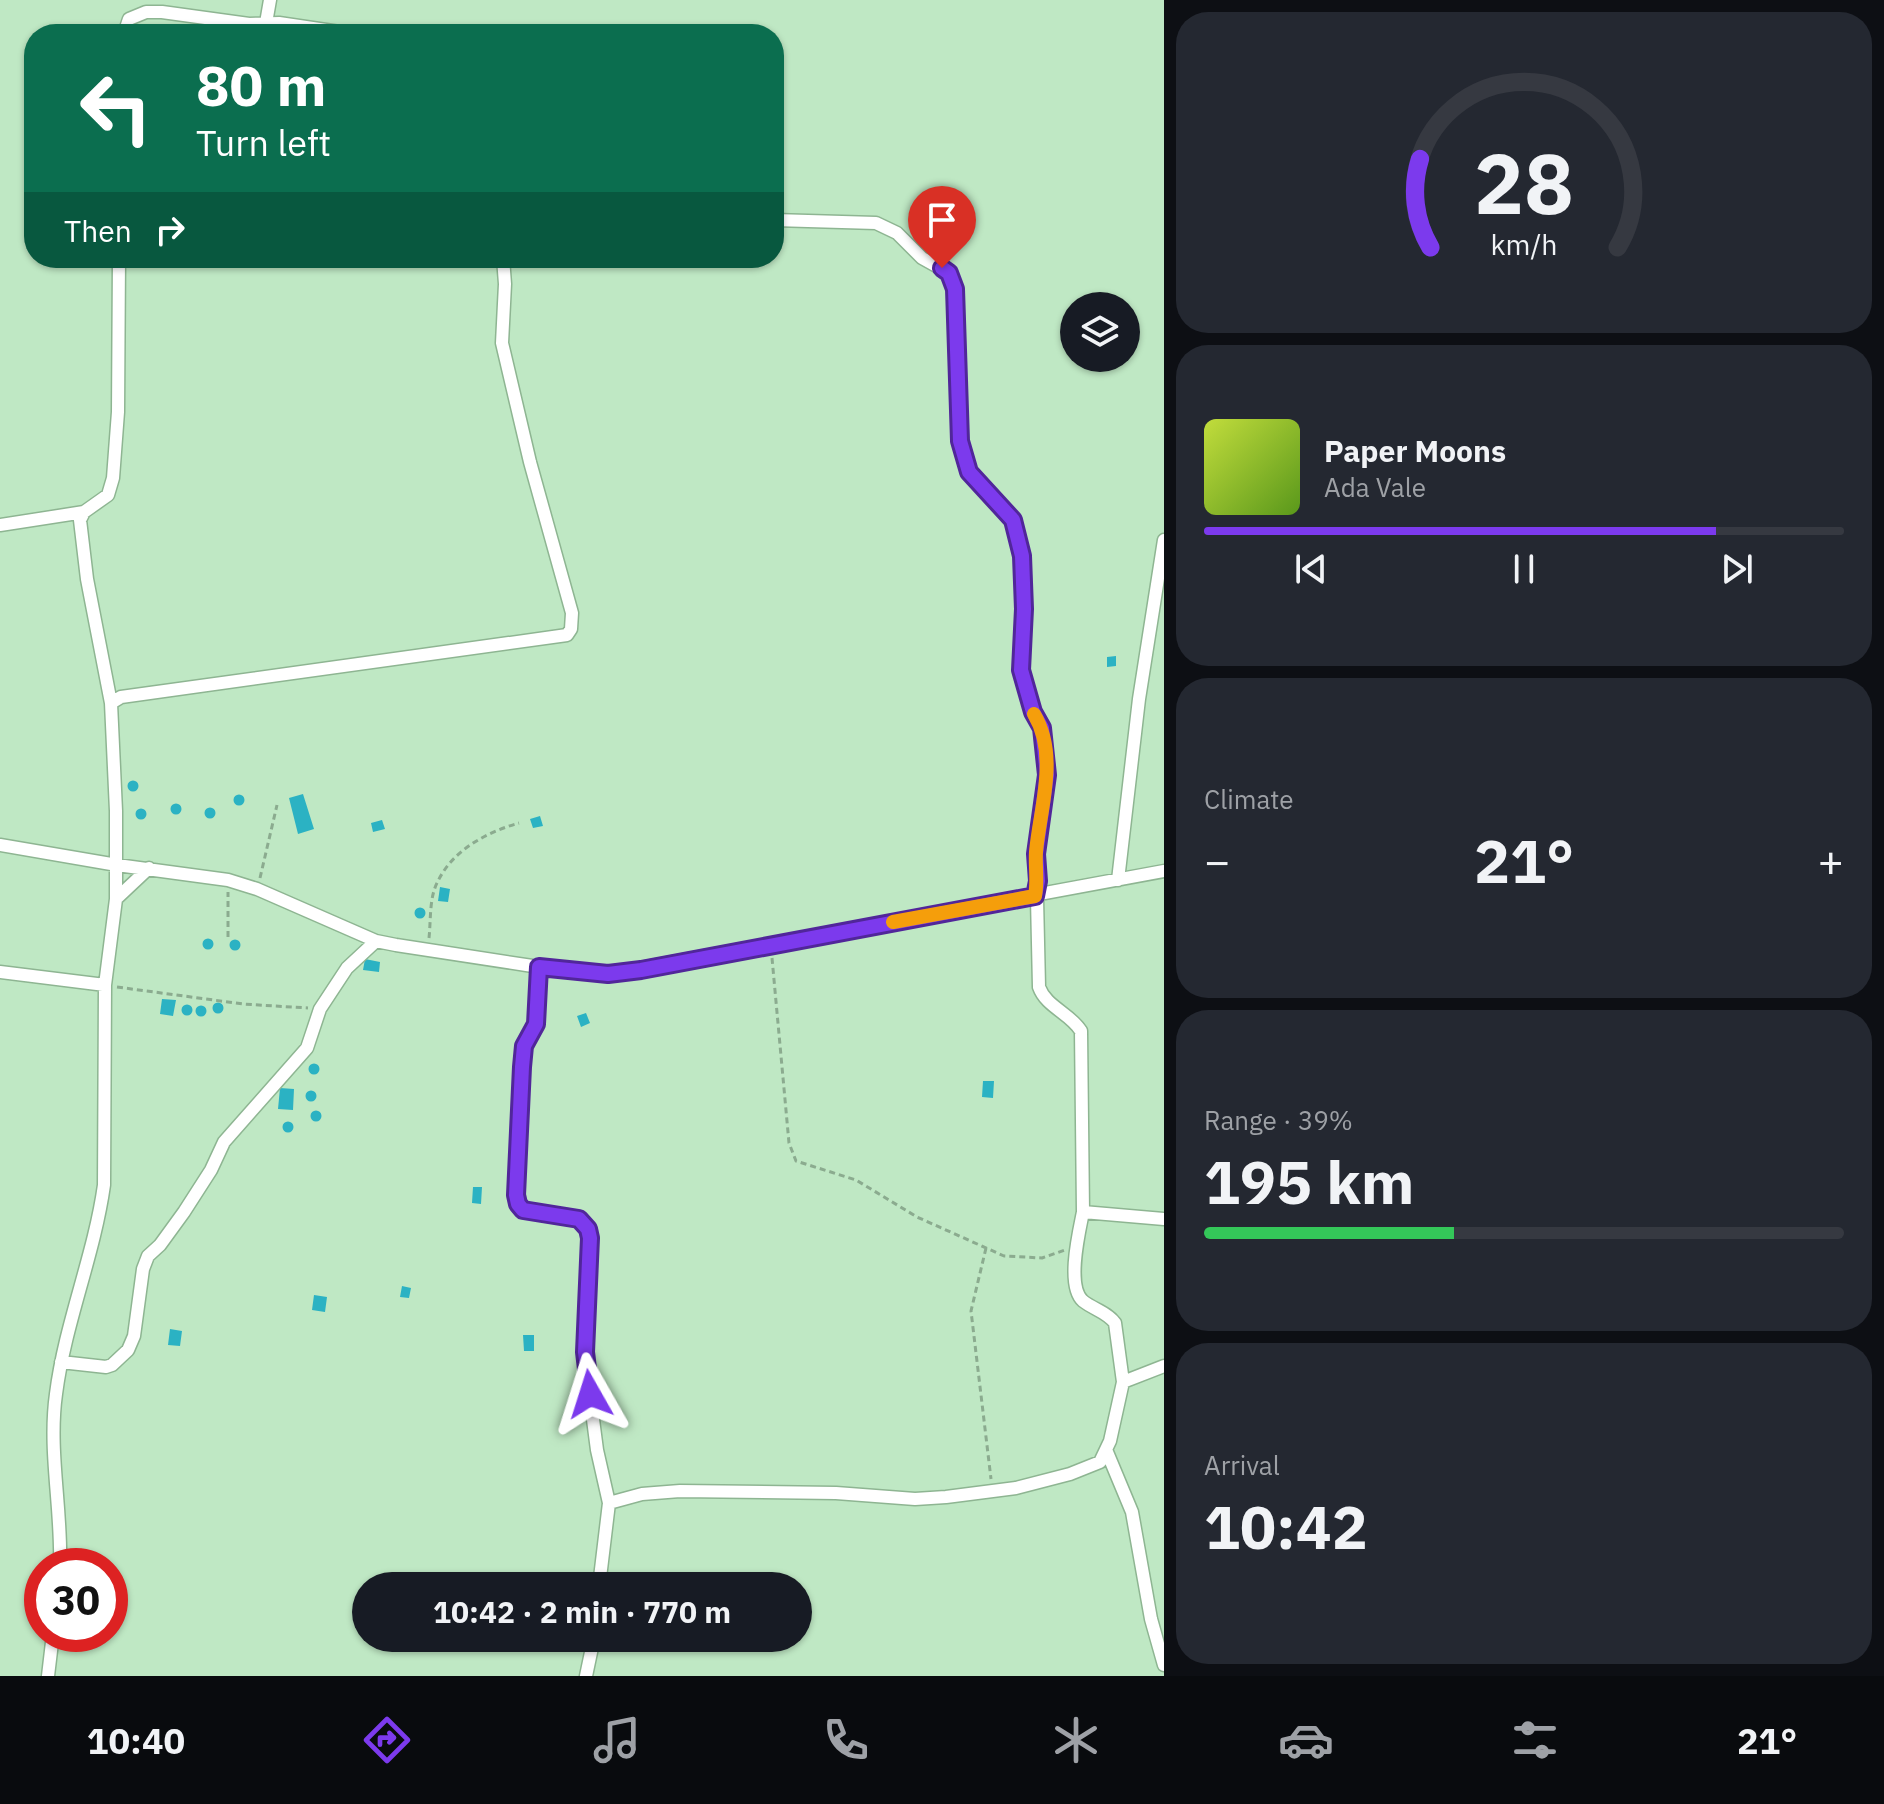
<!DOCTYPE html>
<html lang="en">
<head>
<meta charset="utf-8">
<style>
	body { margin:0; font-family:"IBM Plex Sans",sans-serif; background:#242831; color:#f1f3f6; height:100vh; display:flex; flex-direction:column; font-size:30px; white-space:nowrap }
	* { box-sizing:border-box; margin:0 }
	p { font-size:26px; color:#9ea1a6 }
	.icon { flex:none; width:44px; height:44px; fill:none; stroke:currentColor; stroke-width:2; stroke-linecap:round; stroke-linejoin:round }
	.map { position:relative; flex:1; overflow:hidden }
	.details { display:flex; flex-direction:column; gap:12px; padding:12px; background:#0d0f14; width:720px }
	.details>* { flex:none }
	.guide { position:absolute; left:24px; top:24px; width:760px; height:244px; border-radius:32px; box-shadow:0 2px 6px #0004; background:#0b6e4f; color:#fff; overflow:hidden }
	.tools { position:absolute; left:1060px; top:292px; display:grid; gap:16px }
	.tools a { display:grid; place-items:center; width:80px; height:80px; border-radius:50%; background:#171b24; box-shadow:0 2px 6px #0004; font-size:40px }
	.speed { position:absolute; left:24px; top:1548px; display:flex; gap:16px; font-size:40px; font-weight:700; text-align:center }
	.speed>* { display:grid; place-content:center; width:104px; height:104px; border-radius:50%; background:#171b24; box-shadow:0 2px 6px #0004; line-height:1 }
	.speed .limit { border:12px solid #d22; background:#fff; color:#111 }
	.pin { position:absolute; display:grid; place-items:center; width:68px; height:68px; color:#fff; margin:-82px -34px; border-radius:50% 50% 50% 0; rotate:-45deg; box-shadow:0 0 8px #0007 }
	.pin .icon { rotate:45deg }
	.me { position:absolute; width:88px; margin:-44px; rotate:354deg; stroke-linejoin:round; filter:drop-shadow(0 0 6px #0008) }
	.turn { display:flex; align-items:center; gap:28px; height:168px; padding:0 40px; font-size:36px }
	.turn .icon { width:104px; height:104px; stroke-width:2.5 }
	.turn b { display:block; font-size:56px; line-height:68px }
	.then { display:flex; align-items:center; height:76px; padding:0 40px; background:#0003; gap:16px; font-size:30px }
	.big { font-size:60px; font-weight:800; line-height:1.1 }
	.details .card { flex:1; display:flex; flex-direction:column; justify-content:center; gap:12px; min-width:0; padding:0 28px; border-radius:32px; background:#242831 }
	.details .dial { align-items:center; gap:0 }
	.dial svg { height:208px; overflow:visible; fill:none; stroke:#363941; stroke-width:7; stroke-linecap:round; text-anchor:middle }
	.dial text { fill:#f1f3f6; stroke:none }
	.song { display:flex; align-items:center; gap:24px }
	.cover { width:96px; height:96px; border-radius:12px; background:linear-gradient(135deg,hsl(70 70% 55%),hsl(90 70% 35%)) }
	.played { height:8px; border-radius:4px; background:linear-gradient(90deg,#7c3aed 80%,#363941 80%) }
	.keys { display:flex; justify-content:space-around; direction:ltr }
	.heat { display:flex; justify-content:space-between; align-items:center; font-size:44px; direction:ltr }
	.charge { height:12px; border-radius:6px; background:linear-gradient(90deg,#34c759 39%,#363941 0) }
	.trip { position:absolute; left:352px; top:1572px; width:460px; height:80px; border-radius:40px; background:#171b24; box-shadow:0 2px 6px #0004; font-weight:800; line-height:80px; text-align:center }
	.menu { display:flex; height:128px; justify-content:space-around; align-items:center; background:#090b0e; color:#9ea1a6 }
	.menu .icon { width:56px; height:56px }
	.menu .on { color:#7c3aed }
	.menu b { font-size:36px; color:#f1f3f6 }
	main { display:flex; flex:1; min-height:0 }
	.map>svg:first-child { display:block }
	.building { fill:#2bb2c3 }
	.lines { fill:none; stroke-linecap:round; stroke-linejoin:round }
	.street-casing { stroke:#8eb592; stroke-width:15 }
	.path { stroke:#8bab8f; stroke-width:3; stroke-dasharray:6 4; stroke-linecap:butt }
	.street { stroke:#fff; stroke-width:12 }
	.route-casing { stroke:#51269a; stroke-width:20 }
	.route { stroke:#7c3aed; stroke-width:14 }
	.slow { stroke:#f59e0b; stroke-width:14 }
</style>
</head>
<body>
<main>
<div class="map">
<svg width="1164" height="1676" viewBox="0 0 1164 1676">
	<rect width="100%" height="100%" fill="#bfe8c4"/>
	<path class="building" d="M1116 656V666L1107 667V657Z
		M127.5 786a5.5 5.5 0 1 1 11 0a5.5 5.5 0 1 1-11 0Z
		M303 794 314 829 298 834 289 798Z
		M233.5 800a5.5 5.5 0 1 1 11 0a5.5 5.5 0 1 1-11 0Z
		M170.5 809a5.5 5.5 0 1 1 11 0a5.5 5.5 0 1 1-11 0Z
		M204.5 813a5.5 5.5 0 1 1 11 0a5.5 5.5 0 1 1-11 0Z
		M135.5 814a5.5 5.5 0 1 1 11 0a5.5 5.5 0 1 1-11 0Z
		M540 816 543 826 533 828 530 819Z
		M382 820 385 829 373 832 371 823Z
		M440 887 450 889 448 902 438 901Z
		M414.5 913a5.5 5.5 0 1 1 11 0a5.5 5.5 0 1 1-11 0Z
		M202.5 944a5.5 5.5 0 1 1 11 0a5.5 5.5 0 1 1-11 0Z
		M229.5 945a5.5 5.5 0 1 1 11 0a5.5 5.5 0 1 1-11 0Z
		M365 959 380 962 379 972 363 970Z
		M162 999 176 1000 173 1016 160 1014Z
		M212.5 1008a5.5 5.5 0 1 1 11 0a5.5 5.5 0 1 1-11 0Z
		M181.5 1010a5.5 5.5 0 1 1 11 0a5.5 5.5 0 1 1-11 0Z
		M195.5 1011a5.5 5.5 0 1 1 11 0a5.5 5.5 0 1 1-11 0Z
		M586 1013 590 1023 581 1027 577 1016Z
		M308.5 1069a5.5 5.5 0 1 1 11 0a5.5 5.5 0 1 1-11 0Z
		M983 1081H994L993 1098 982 1097Z
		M280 1088 294 1089 293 1110 278 1109Z
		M305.5 1096a5.5 5.5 0 1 1 11 0a5.5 5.5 0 1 1-11 0Z
		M310.5 1116a5.5 5.5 0 1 1 11 0a5.5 5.5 0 1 1-11 0Z
		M282.5 1127a5.5 5.5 0 1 1 11 0a5.5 5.5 0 1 1-11 0Z
		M473 1187H482L481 1204 472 1203Z
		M402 1286 411 1288 409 1298 400 1297Z
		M314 1295 327 1297 325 1312 312 1310Z
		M170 1329 182 1331 180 1346 168 1345Z
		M523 1335H534V1351H524Z"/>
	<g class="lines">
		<g class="street-casing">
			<path id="street" d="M266 23 270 0
				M124 34 129 19 146 12H162L249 24 279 23 353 34
				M774 220 876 223 897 233 922 258 949 273 953 279 960 441 969 472 1013 520 1022 556 1024 609 1021 670 1033 712 1042 728 1047 775 1036 854 1039 987C1046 1007 1070 1013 1081 1031L1083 1212 1164 1219
				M0 525 84 512
				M111 703 87 579 80 520 84 512 108 495 113 478 118 412 119 258
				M0 845 117 865 228 880 257 889 376 941 396 945 539 967 608 974 1164 871
				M1118 880 1139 699 1164 540
				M116 899 149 868
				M539 967 536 1024 525 1043 522 1067 516 1195 518 1204 523 1210 579 1219 588 1229 590 1238 586 1366 597 1450 609 1503 599 1586
				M0 972 105 985
				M1083 1212C1079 1232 1066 1286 1083 1301 1093 1309 1107 1312 1115 1323L1123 1382
				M61 1362 106 1367 112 1365 128 1350 134 1336 143 1269 148 1256 160 1245 184 1212 211 1170 224 1142 307 1048 320 1009 347 968 376 941
				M1107 1452 1132 1512 1151 1619 1164 1665
				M609 1503 642 1494 680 1491 836 1493 915 1499 946 1497 1016 1488 1070 1474 1100 1462 1110 1441 1123 1382 1164 1366
				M60 1566C62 1509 48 1451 56 1394 65 1323 94 1256 104 1185L105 985 116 899V811L111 703 121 697 567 635 571 629 572 613 530 462 502 343 505 284 503 258
				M48 1676 53 1634
				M586 1676 594 1638"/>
		</g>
		<path class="path" d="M260 878 277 805
			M228 937V892
			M429 938C431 920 429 897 438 881 453 850 487 832 519 823
			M772 958 789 1143 796 1161 856 1180 917 1217 1004 1256 1042 1258 1065 1250
			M117 987 243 1004 308 1008
			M986 1248 971 1311 991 1479"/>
		<use href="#street" class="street"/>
	</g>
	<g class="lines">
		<g class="route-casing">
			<path id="route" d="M590 1394 585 1352 590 1238 588 1229 579 1219 523 1210 518 1204 516 1195 522 1067 524 1046 536 1024 539 967 608 974 641 970 1035 896 1038 881 1036 854 1047 775 1042 728 1033 712 1021 670 1024 609 1022 556 1013 520 969 472 960 441 955 289 949 273 942 268"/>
		</g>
		<use href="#route" class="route"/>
		<path class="slow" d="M893 922 1035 896C1038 881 1035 867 1036 852 1040 807 1059 756 1034 714"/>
	</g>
</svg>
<div class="tools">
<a><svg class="icon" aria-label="layers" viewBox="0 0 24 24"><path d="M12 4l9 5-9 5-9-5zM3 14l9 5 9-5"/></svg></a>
</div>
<div class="speed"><div class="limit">30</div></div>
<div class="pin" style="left:942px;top:268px;background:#d93025"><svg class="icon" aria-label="arrive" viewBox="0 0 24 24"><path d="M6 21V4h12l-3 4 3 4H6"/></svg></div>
<svg class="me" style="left:590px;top:1394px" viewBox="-20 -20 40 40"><path d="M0-17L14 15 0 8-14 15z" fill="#7c3aed" stroke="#fff" stroke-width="4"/></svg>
<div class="trip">10:42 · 2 min · 770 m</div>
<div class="guide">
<div class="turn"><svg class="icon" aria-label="left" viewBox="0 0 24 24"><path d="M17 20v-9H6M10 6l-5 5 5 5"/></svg><div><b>80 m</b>Turn left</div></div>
<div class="then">Then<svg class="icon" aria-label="right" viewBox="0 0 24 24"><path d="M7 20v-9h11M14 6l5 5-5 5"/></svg></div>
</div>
</div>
<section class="details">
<div class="card dial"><svg viewBox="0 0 100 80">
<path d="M14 69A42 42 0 1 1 86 69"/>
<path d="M14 69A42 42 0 0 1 10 35" stroke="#7c3aed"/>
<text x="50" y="56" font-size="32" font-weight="700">28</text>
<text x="50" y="72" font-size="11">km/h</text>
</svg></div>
<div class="card">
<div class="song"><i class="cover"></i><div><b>Paper Moons</b><p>Ada Vale</p></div></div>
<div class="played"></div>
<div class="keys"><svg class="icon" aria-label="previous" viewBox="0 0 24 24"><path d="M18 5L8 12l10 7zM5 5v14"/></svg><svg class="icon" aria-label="pause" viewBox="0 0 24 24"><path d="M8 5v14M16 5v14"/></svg><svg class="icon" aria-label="next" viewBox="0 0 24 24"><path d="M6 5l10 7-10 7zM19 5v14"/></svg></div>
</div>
<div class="card"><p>Climate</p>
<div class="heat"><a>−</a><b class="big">21°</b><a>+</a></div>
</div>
<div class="card"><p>Range · 39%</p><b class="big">195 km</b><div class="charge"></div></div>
<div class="card"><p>Arrival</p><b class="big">10:42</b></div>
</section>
</main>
<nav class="menu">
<b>10:40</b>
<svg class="icon on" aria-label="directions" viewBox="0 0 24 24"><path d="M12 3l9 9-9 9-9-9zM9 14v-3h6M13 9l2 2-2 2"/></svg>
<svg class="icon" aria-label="music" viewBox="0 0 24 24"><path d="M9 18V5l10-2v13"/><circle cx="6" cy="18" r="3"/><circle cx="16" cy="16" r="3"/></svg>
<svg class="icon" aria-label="phone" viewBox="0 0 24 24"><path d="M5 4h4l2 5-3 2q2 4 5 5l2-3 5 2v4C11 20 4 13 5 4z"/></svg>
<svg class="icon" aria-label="climate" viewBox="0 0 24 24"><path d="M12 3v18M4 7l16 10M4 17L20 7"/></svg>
<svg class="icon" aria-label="car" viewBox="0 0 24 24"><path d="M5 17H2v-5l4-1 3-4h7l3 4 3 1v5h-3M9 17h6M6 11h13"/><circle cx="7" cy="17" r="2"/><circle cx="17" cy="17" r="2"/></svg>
<svg class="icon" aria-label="filters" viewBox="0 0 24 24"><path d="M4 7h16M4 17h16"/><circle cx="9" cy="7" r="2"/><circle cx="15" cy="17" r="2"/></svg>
<b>21°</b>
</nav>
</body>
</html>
